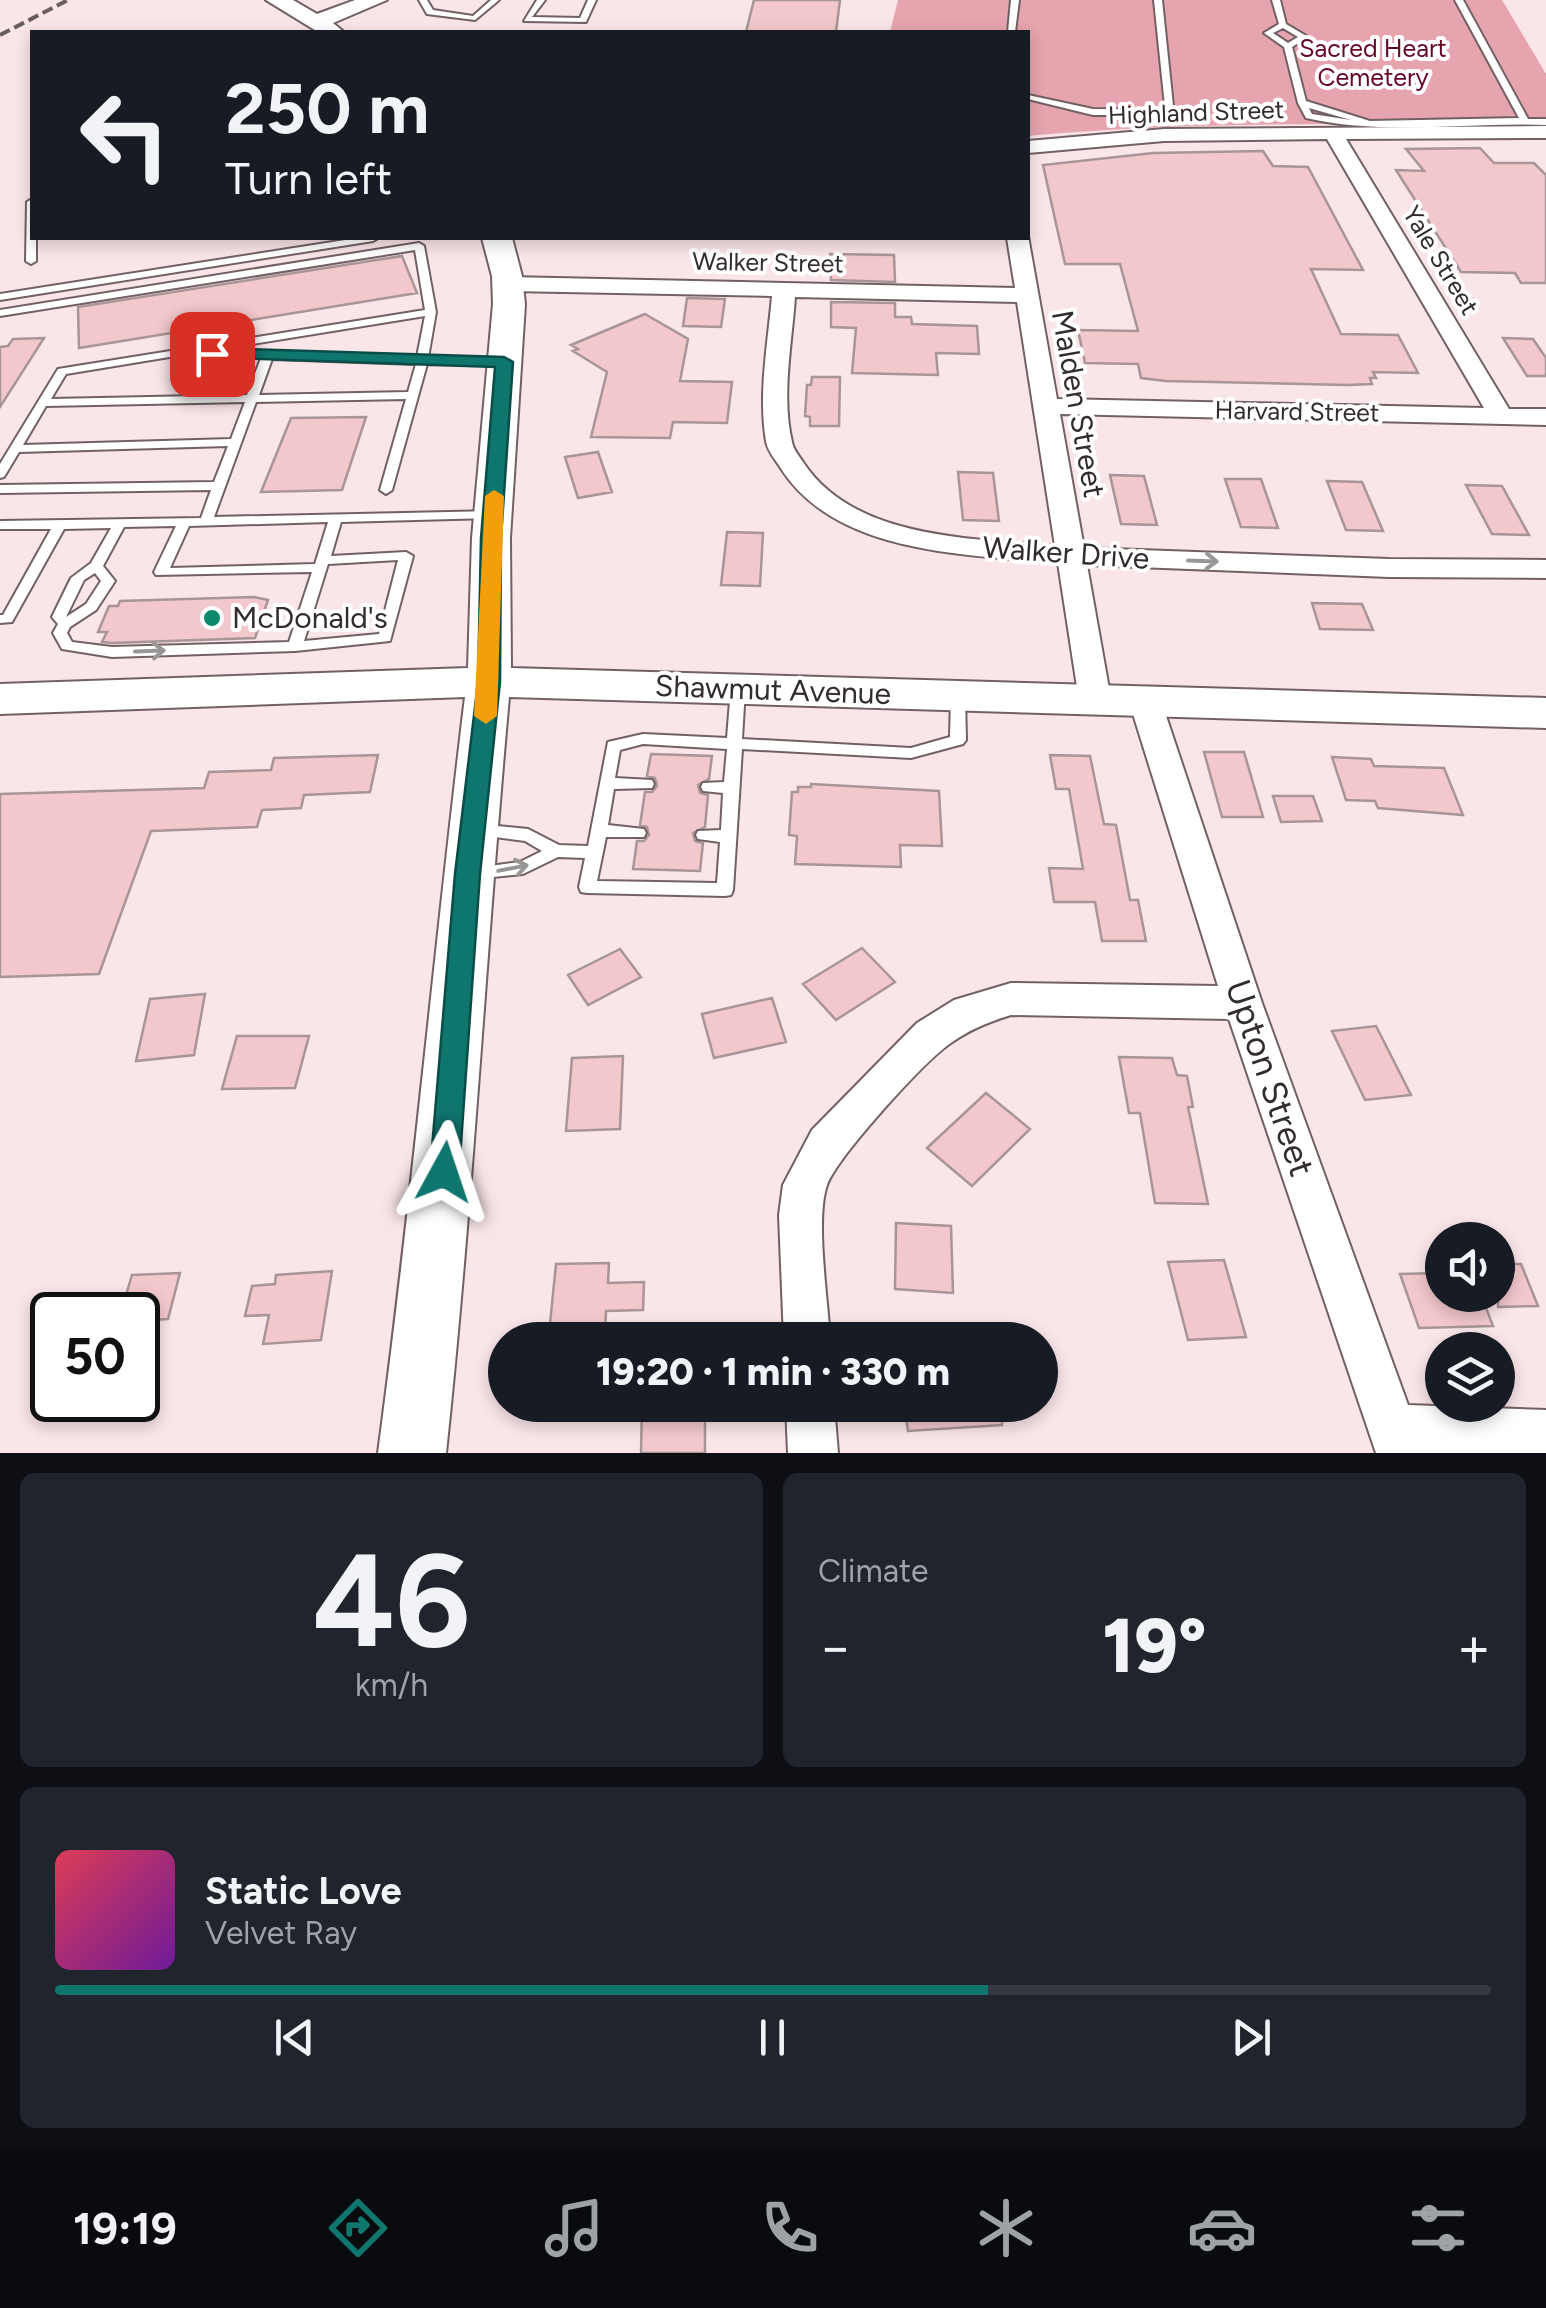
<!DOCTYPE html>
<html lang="en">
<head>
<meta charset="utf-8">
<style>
	body { margin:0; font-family:Figtree,sans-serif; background:#20242c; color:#f1f3f6; height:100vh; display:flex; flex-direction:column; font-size:38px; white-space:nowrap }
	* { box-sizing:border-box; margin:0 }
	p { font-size:32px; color:#9ea1a6 }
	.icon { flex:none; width:55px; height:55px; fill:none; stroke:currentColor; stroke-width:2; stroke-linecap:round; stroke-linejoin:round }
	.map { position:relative; height:1453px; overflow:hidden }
	.sheet { display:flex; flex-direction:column; gap:20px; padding:20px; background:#0d0f14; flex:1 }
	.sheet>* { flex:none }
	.hud { position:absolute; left:30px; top:30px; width:1000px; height:210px; border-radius:0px; box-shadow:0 5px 15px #0003; background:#171b24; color:#f1f3f6; overflow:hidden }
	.tools { position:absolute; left:1425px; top:1222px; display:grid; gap:20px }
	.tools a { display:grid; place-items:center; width:90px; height:90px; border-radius:50%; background:#171b24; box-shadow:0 5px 15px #0003; font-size:50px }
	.speed { position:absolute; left:30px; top:1292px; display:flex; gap:20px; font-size:50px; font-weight:700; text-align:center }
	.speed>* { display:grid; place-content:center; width:130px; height:130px; border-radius:50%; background:#171b24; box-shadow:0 5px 15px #0003; line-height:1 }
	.speed .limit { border:5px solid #111; border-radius:15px; background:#fff; color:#111 }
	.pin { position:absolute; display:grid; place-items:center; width:85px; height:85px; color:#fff; margin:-42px; border-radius:20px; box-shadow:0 5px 15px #0006 }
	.me { position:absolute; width:110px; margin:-55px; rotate:5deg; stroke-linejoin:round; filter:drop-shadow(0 0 8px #0008) }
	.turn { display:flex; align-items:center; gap:35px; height:210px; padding:0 30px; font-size:45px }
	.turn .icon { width:130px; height:130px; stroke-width:2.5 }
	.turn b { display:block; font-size:70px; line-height:85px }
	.big { font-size:75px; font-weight:800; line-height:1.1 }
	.sheet .tile { flex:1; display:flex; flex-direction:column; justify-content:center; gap:15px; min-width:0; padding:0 35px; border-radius:15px; background:#20242c }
	.sheet .dial { align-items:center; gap:0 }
	.dial b { font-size:130px; line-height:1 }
	.song { display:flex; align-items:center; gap:30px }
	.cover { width:120px; height:120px; border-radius:15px; background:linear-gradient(135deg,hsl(350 70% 55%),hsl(280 70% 35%)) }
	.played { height:10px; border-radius:5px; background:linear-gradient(90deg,#0f766e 65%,#363941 65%) }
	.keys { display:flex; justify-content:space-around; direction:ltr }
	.heat { display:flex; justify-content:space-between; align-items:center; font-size:55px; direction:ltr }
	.sheet .tiles { flex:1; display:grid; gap:20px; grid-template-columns:1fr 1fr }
	.tile:last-child { grid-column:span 2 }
	.trip { position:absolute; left:488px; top:1322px; width:570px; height:100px; border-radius:50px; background:#171b24; box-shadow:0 5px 15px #0003; font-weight:800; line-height:100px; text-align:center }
	.tab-bar { display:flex; height:160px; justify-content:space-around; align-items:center; background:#090b0e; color:#9ea1a6 }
	.tab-bar .icon { width:70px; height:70px }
	.tab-bar .on { color:#0f766e }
	.tab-bar b { font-size:45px; color:#f1f3f6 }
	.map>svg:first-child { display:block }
	.green { fill:#e6a4ae }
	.building { fill:#f3c8cd; stroke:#a89597; stroke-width:2.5 }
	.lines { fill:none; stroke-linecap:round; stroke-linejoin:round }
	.lane-casing { stroke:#726163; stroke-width:4 }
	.street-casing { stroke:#726163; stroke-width:4 }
	.secondary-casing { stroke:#726163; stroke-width:4 }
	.lane { fill:#fff; fill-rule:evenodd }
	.street { fill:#fff; fill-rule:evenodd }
	.secondary { fill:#fff; fill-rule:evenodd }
	.rail { stroke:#685d5f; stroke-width:4; stroke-dasharray:11 5; stroke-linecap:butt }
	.oneway { stroke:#999696 }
	.route { fill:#0f766e; stroke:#0a4d48; stroke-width:2.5 }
	.slow { fill:#f59e0b }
	.poi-dot { fill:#0d896b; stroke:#fff; stroke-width:4 }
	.labels { text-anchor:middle; stroke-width:8; stroke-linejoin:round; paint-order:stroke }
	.far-park-label { font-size:25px; fill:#640627; stroke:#fff }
	.far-street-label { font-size:25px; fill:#332c2d; stroke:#fff }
	.street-label { font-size:30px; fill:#332c2d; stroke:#fff }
	.poi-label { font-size:30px; fill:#332c2d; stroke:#fff; text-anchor:start }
	.near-street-label { font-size:35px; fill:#332c2d; stroke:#fff }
</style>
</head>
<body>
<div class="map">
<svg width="1546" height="1453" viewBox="0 0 1546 1453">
	<rect width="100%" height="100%" fill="#fae5e8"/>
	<path class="green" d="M898 0H1502L1546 74V124C1373 125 1200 120 1028 136V32H890Z"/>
	<path class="building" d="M754 0H840L836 32H746Z
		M1480 148 1494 163H1534L1546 175V283H1521L1515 273 1461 272 1396 170 1424 171 1406 149Z
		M1263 151 1273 166 1308 167 1363 270 1311 269 1341 334 1398 335 1418 373 1373 372 1376 378H1370L1372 384 1347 385 1166 381 1141 378 1138 364 1085 363 1078 330 1138 331 1120 264H1065L1043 165 1153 153Z
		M830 254 894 255 895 282 831 280Z
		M402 256 417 293 79 348 78 307Z
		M687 298 725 299 721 327 683 326Z
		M831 302 895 303V317H911L912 324 977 326 979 354 936 353 938 375 852 373 856 328 831 327Z
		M645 314 688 339 680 381 732 382 727 423 673 422 670 438 591 437 607 372 573 351 578 349 571 345Z
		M44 338 0 407V347L8 346 13 339Z
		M1503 338 1533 339 1546 358V376H1527Z
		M812 377H840L839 426H810V417L805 416 807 385H811Z
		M366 417 342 490 261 492 291 418Z
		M598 452 612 492 578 498 565 457Z
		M958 472 993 473 999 521 963 520Z
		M1110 475 1144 476 1157 525 1121 524Z
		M1225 479H1261L1278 528 1241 527Z
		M1327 481 1362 482 1383 531 1346 530Z
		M1466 485 1502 486 1529 535 1492 534Z
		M727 532 763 533 760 586 721 585Z
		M254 597 268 600 255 638 112 643 102 642 107 632H98L109 606H118L120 601Z
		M1312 603 1362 604 1373 630 1320 629Z
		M1204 752H1244L1263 817H1222Z
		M651 754 712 756 709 779 698 785 700 793 708 795 705 827 693 833 695 841 703 843 700 871 633 869 637 841H644L649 835 647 827 640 825 645 792H652L657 786 655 778 647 776Z
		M378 755 370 792 304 795 301 808 262 810 257 827 151 831 99 974 0 977V794L204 788 209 772 271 770 274 758Z
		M1050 755 1090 756 1104 824 1116 825 1130 900H1138L1146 941H1102L1095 902H1054L1049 868 1083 869 1069 789H1056Z
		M1332 757 1371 759 1374 766 1444 768 1463 815 1378 808 1375 801 1346 800Z
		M811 784 939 791 942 846 900 845 901 867 795 864 797 836 789 835 792 792H798V787H811Z
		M1273 796H1313L1322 821 1281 822Z
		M862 948 895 982 836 1020 803 984Z
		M620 949 641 977 588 1005 568 975Z
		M205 994 194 1055 136 1061 150 999Z
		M772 998 786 1042 714 1058 702 1014Z
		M1376 1026 1411 1095 1365 1100 1332 1031Z
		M237 1036H309L295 1088 222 1089Z
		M623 1056 620 1129 566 1131 572 1058Z
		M1119 1057 1172 1058 1177 1075 1187 1076 1193 1107H1188L1208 1204 1155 1203 1140 1113H1129Z
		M986 1093 1030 1129 972 1186 927 1148Z
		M896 1223 951 1226 953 1293 895 1289Z
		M1224 1260 1246 1337 1188 1340 1168 1262Z
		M609 1263 608 1283 644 1282 643 1310 606 1311 605 1333 549 1334 556 1264Z
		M1498 1264H1521L1538 1306 1498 1307Z
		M332 1271 321 1340 263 1344 269 1315 245 1316 252 1286 275 1284 276 1275Z
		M180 1273 168 1319 138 1321V1315H120L132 1275Z
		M1442 1273V1295H1481L1493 1326 1419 1328 1400 1274Z
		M642 1405H705V1453H641Z
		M904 1405H1002V1425L908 1431Z"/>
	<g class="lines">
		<g class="lane-casing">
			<path id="lane" d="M419 0H427L433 10 473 16 491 0H499L475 20 427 14Z
				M537 0H545L532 17 580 18 588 0H596L586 22 524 21Z
				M1011 0H1019L1015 32H1008Z
				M1154 0H1162L1173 106 1166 115H1093L1028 99V95L1093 109 1161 110 1165 106Z
				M1272 0H1280L1286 24 1308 37 1292 47 1306 101 1370 121 1519 118 1455 0H1463L1528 119H1546V125C1466 122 1384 136 1306 118L1298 103 1284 47 1264 33 1279 24ZM1283 28 1298 37 1288 43 1273 33ZM1309 108 1351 120 1312 114Z
				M32 199V238H36V261L31 264 26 261 27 202Z
				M358 238H378L373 241 0 300V294Z
				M419 243 424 246 436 312 428 358 504 360 510 363 508 365 427 364 392 490 386 494 380 490 406 399 256 402 214 517 495 511 497 514 491 518 341 522 331 556 406 552 413 556 390 641 295 651 112 657 62 649 53 633 58 624 52 617 71 578 91 563 111 528 64 529 12 622 0 623V615H3L51 529H0V521L201 518 211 490 0 493V485L214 482 228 446 19 452 4 477 0 478V464L58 369 425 310 415 250 0 316V310ZM425 316 417 357 215 350ZM206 351V355L210 356 261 358 247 395 51 399 66 374ZM272 359 416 364 408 392 259 395ZM245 402 231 439 23 445 46 406ZM328 522 315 564 170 568 189 526ZM176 526 154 572 156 575 312 572 289 642 112 647 72 642 67 633 70 627 96 610 115 581 103 566 124 527ZM398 560 379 634 304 641 328 564ZM95 573 101 581 86 604 66 617 84 580Z
				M738 684 745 689 742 739 911 748 950 737 951 696 958 691 965 696 966 740 963 744 911 758 742 749 733 890 731 895 725 896 587 893 581 892 579 887 585 858 558 857 523 874 474 879 468 877 466 873 468 869 520 862 542 851 525 841 472 834 470 830 472 826 478 824 528 829 559 845 588 846 608 742 643 734 727 738 731 689ZM643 744 727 749 724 782 703 783 701 787 703 791 723 793 721 830 698 831 696 835 698 839 720 842 717 883 597 881 606 837H644L646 833 644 829 608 825 614 789 652 788 654 784 652 780 615 778 620 750Z"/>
		</g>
		<g class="street-casing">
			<path id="street" d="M1546 126V138L1346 139 1509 409H1546V425L1060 414 1084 548 1389 559 1546 560V578L1389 577 1087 565 1111 700 1106 708 1095 711 1084 708 1079 700 1058 563C966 554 835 555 780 467 775 459 767 450 766 441 758 394 768 343 772 296L509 291 498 284 509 277 1015 288 1007 238 1028 236 1057 399 1484 408 1327 139 1164 141 1028 153V141L1164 129ZM795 297 1017 302 1055 546C972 538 854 540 803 462 799 456 793 449 792 442 781 396 792 343 795 297Z
				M1145 690 1156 693 1161 701 1262 1003 1408 1405 1546 1410V1453H1376L1229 1019 1011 1015C988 1022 968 1030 948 1045 922 1064 838 1156 827 1185 815 1219 828 1301 830 1340H784L779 1215 783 1185 812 1130 917 1023 954 1000 1011 983 1218 986 1129 701 1134 693Z
				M786 1405H834L838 1453H788Z"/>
		</g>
		<g class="secondary-casing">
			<path id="secondary" d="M266 0H293L317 14 355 0H387L333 23 344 32H318Z
				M482 238H512L522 276 525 304 510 538 511 668 1546 698V728L509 697C486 949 473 1201 446 1453H378C412 1202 434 949 465 697L0 714V684L468 668 472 538 493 304 492 276Z"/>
		</g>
		<use href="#lane" class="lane"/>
		<use href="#street" class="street"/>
		<use href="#secondary" class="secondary"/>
		<path class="rail" d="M0 35 68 0"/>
	</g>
	<defs><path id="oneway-shaft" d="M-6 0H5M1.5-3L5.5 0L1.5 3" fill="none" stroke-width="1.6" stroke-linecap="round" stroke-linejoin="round" transform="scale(2.5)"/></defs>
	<g class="oneway">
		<use href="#oneway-shaft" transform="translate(1203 561) rotate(2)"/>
		<use href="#oneway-shaft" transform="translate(150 651) rotate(-2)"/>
		<use href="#oneway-shaft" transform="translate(513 868) rotate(-11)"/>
	</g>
	<path class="route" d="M212 348 504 357 513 362 501 538 500 682 480 874 459 1172 455 1181 444 1185 434 1181 430 1172 455 874 478 682 481 538 495 367 206 357V350Z"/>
	<path class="slow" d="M494 490 504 496 497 716 486 724 474 716 485 496Z"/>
	<circle class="poi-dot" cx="212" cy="618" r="10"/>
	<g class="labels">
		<g class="far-park-label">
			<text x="1373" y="57">Sacred Heart<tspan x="1373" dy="29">Cemetery</tspan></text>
		</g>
		<g class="far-street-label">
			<text transform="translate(1196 112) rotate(-2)" y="9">Highland Street</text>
			<text transform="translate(1441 260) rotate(59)" y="9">Yale Street</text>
			<text transform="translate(768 262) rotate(1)" y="9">Walker Street</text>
			<text transform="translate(1297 411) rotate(1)" y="9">Harvard Street</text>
		</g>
		<g class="street-label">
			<text transform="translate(1078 404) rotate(80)" y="10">Malden Street</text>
			<text transform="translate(1066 553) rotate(4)" y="10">Walker Drive</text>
			<text transform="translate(773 690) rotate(2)" y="10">Shawmut Avenue</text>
		</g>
		<g class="poi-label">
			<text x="232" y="628">McDonald's</text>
		</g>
		<g class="near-street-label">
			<text transform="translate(1270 1078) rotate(71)" y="12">Upton Street</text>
		</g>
	</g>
</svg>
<div class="tools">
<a><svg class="icon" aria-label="sound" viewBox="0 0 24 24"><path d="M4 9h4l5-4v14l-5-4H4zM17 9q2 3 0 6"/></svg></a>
<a><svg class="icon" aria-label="layers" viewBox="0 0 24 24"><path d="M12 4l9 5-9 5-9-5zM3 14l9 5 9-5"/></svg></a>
</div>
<div class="speed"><div class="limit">50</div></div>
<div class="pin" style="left:212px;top:354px;background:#d93025"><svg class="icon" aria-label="arrive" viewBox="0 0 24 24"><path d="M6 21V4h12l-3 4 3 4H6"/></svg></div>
<svg class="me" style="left:444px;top:1172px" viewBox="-20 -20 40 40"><path d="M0-17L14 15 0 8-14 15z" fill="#0f766e" stroke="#fff" stroke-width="4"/></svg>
<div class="trip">19:20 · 1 min · 330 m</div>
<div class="hud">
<div class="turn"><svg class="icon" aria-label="left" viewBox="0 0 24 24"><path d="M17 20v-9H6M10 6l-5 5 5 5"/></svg><div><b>250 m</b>Turn left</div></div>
</div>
</div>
<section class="sheet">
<div class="tiles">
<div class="tile dial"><b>46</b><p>km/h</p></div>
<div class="tile"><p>Climate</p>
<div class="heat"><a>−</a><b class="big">19°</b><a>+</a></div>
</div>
<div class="tile">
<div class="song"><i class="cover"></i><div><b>Static Love</b><p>Velvet Ray</p></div></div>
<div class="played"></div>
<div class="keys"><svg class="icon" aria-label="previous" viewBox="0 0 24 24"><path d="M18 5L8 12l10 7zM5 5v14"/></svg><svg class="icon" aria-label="pause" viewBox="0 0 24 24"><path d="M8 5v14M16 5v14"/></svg><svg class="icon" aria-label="next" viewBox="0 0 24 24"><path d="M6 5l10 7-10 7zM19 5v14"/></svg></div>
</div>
</div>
</section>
<nav class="tab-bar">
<b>19:19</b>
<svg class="icon on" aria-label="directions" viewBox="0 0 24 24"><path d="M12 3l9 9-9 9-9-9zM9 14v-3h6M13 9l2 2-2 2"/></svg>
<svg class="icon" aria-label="music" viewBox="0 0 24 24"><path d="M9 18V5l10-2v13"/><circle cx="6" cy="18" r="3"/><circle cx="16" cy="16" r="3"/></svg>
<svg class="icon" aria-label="phone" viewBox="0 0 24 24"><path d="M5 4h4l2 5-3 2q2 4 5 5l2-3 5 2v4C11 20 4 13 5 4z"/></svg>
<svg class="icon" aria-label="climate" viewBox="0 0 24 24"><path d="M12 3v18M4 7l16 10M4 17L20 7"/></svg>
<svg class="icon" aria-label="car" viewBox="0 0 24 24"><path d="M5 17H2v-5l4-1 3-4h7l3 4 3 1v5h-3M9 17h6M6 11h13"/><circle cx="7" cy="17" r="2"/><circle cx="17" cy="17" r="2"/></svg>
<svg class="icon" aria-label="filters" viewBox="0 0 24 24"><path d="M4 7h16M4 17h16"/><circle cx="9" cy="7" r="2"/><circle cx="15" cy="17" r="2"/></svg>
</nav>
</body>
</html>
